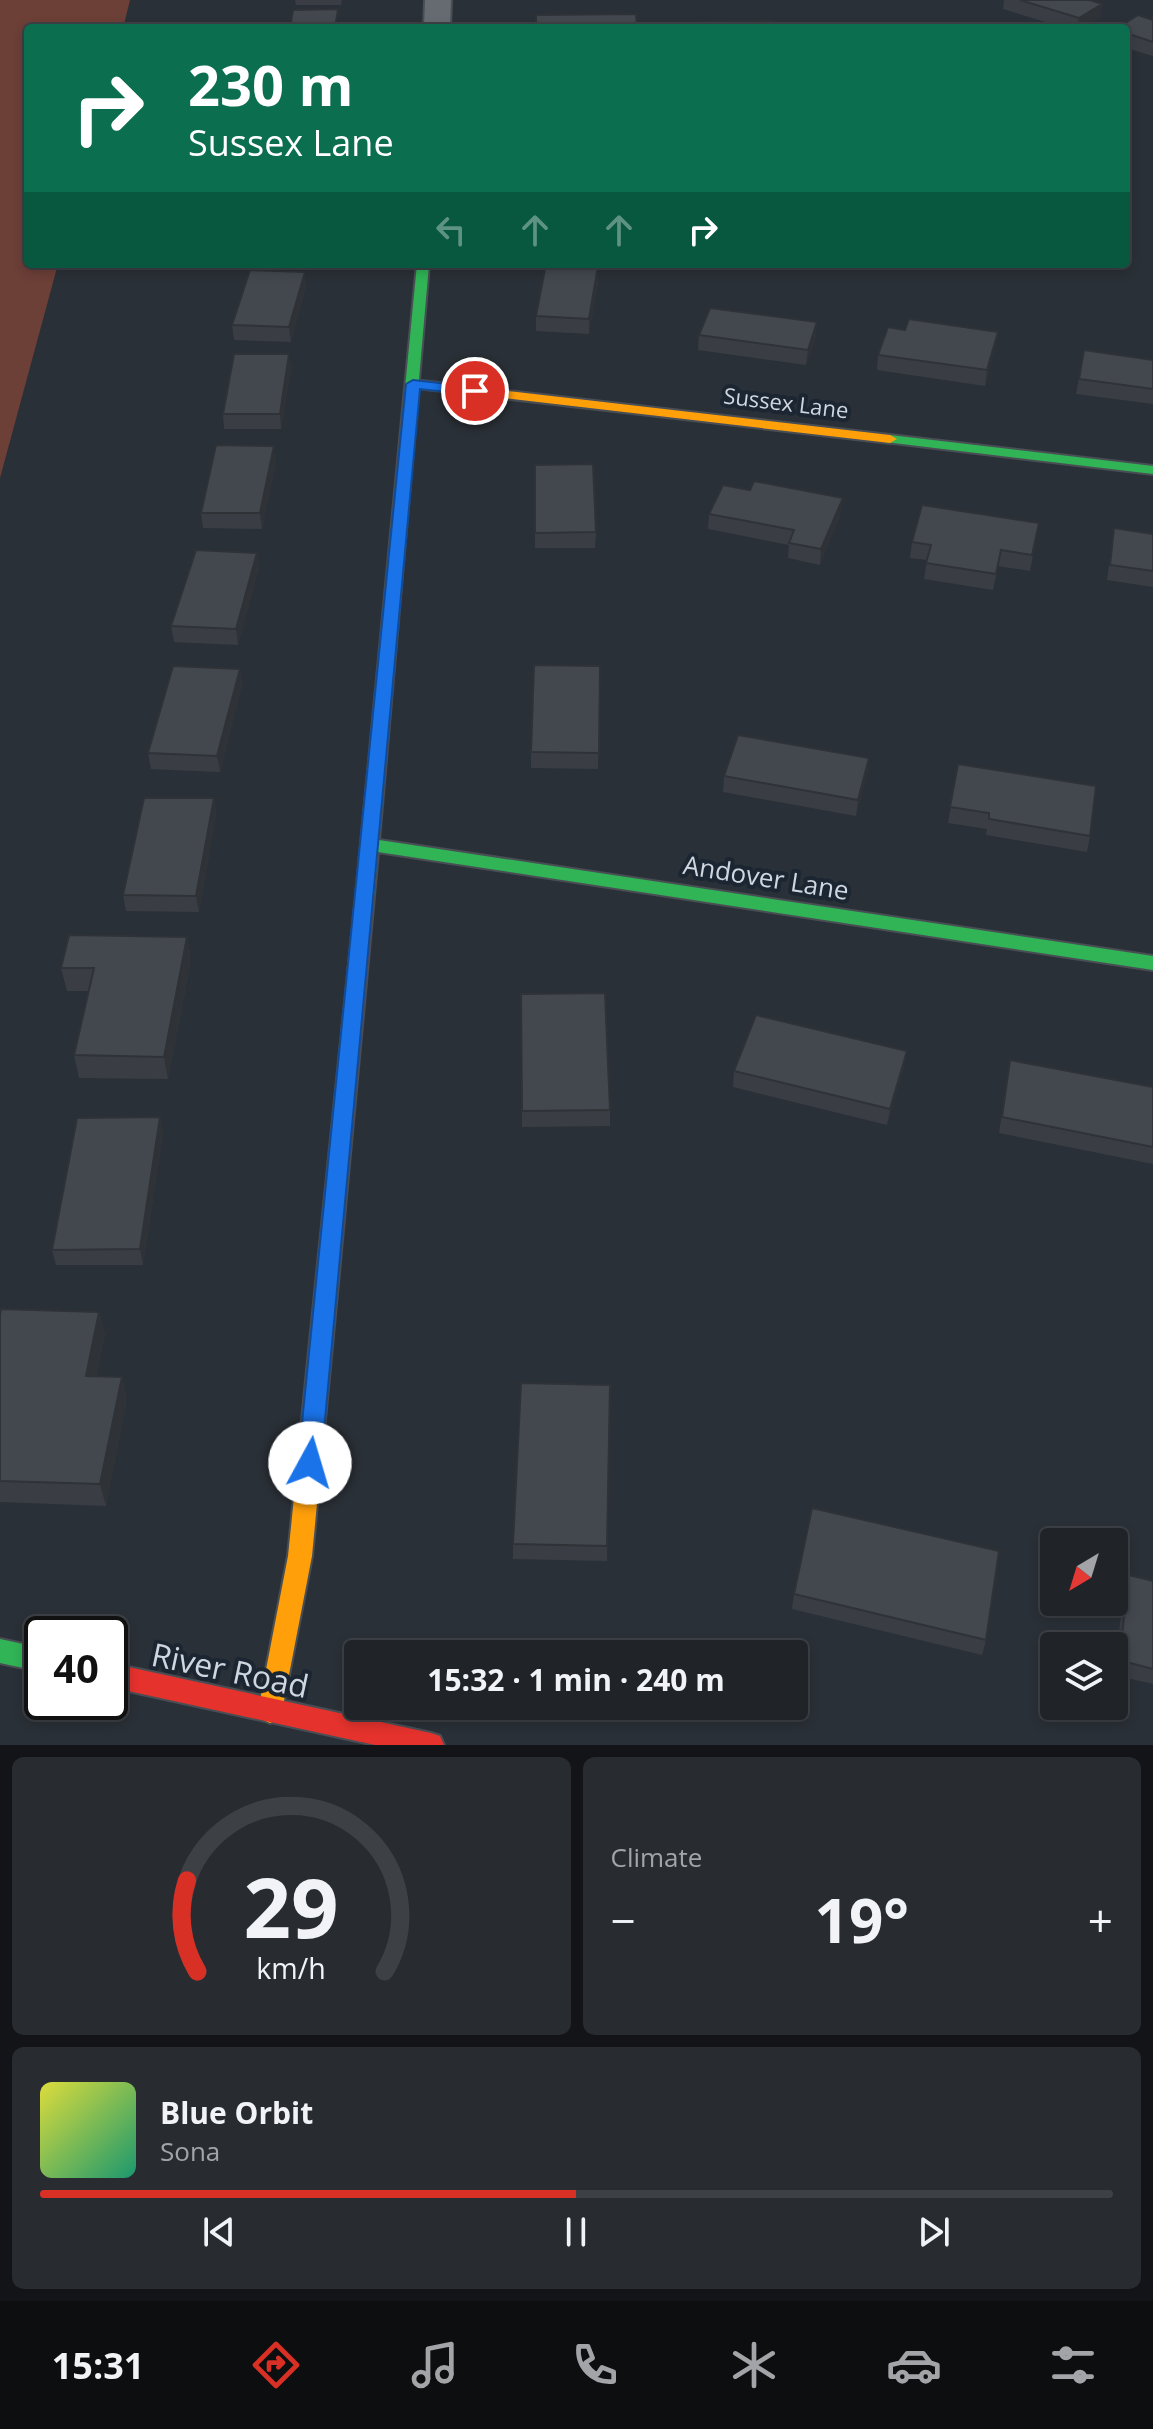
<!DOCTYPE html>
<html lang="en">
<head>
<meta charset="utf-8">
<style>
	body { margin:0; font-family:"Open Sans",sans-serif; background:#282c31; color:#f1f3f6; height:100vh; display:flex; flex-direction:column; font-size:30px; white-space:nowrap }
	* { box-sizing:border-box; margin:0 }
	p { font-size:26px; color:#a2a4a8 }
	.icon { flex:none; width:44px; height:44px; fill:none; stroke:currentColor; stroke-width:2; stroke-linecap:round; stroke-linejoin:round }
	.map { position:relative; height:1745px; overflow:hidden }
	.drawer { display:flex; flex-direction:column; gap:12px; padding:12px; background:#121417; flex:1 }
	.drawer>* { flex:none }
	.guide { position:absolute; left:24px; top:24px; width:1106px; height:244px; border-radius:8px; box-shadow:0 4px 12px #0003,0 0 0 2px #3d4146; background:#0b6e4f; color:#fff; overflow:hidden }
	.needle { width:52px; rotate:218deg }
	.fabs { position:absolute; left:1040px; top:1528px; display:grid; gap:16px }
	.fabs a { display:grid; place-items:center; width:88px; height:88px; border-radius:8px; background:#202429; box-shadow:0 4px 12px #0003,0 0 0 2px #3d4146; font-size:40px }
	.speed { position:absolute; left:24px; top:1616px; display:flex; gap:16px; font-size:40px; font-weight:700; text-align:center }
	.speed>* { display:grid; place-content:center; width:104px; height:104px; border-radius:50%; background:#202429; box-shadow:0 4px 12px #0003,0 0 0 2px #3d4146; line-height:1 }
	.speed .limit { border:4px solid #111; border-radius:12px; background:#fff; color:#111 }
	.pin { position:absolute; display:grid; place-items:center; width:68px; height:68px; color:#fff; margin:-34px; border:4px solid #fff; border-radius:50%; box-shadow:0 2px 8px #0007 }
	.me { position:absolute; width:88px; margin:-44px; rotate:6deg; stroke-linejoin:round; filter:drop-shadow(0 0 6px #0008) }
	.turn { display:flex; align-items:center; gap:28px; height:168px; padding:0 32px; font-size:36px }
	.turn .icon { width:104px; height:104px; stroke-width:2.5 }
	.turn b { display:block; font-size:56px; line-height:68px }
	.lanes { display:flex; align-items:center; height:76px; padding:0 32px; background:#0003; justify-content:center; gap:40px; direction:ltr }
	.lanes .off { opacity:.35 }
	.big { font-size:60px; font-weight:700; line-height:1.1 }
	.drawer .widget { flex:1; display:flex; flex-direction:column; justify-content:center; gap:12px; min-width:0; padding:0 28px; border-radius:12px; background:#282c31 }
	.drawer .dial { align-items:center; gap:0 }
	.dial svg { height:208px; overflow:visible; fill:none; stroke:#3d4146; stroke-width:7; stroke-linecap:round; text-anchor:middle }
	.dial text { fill:#f1f3f6; stroke:none }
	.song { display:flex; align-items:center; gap:24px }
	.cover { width:96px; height:96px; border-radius:12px; background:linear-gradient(135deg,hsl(60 70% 55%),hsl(160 70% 35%)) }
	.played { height:8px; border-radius:4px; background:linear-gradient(90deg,#d93025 50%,#3d4146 50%) }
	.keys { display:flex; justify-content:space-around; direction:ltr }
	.heat { display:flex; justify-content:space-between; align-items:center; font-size:44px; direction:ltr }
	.drawer .tiles { flex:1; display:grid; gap:12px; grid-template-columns:1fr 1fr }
	.widget:last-child { grid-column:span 2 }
	.trip { position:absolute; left:344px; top:1640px; width:464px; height:80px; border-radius:8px; background:#202429; box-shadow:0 4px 12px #0003,0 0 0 2px #3d4146; font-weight:700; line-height:80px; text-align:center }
	.tabs { display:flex; height:128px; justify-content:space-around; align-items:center; background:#0d0e10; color:#a2a4a8 }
	.tabs .icon { width:56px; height:56px }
	.tabs .current { color:#d93025 }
	.tabs b { font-size:36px; color:#f1f3f6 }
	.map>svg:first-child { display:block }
	.green { fill:#6c3f37 }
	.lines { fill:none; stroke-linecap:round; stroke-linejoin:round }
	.street-casing { stroke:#484e54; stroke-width:4 }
	.fast-casing { stroke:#484e54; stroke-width:4 }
	.slow-casing { stroke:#484e54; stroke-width:4 }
	.jam-casing { stroke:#484e54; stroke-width:4 }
	.street { fill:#666b71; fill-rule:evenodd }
	.fast { fill:#30b455; fill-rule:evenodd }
	.slow { fill:#ff9f0a; fill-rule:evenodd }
	.jam { fill:#e5322d; fill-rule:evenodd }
	.wall { fill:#3a3e44 }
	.shaded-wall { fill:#2f3237 }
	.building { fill:#43484f; stroke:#2f3237; stroke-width:2 }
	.route { fill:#1a73e8; stroke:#114b97; stroke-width:2 }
	.labels { text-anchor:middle; stroke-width:8; stroke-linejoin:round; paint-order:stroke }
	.far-street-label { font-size:22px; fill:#cfd6df; stroke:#1b2632 }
	.street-label { font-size:26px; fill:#cfd6df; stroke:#1b2632 }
	.near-street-label { font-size:32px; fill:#cfd6df; stroke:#1b2632 }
</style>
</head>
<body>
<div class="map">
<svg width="1153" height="1745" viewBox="0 0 1153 1745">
	<rect width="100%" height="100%" fill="#2a3037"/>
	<path class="green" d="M0 0H130L123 28H28V264H58L0 478Z"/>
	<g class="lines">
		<g class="street-casing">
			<path id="street" d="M425 0H451L450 28H424Z"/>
		</g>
		<g class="fast-casing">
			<path id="fast" d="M417 264H429L379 840 1153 956V970L378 852 374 896 365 902 359 901 356 896Z
				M890 435 1153 466V474L885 442V436Z
				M0 1639 42 1648V1672L0 1663Z"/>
		</g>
		<g class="slow-casing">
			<path id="slow" d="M413 380 890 435 897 439 890 443 408 387 406 384Z
				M327 1274 335 1277 338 1283 312 1556 282 1711 279 1719 270 1723 261 1719 258 1711 288 1556 316 1283 319 1277Z"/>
		</g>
		<g class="jam-casing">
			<path id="jam" d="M365 890 374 896 338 1283 335 1289 327 1292 319 1289 316 1283 356 896Z
				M110 1663 431 1733 440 1736 444 1745H375L110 1687Z"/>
		</g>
		<use href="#street" class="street"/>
		<use href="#fast" class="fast"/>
		<use href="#slow" class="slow"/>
		<use href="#jam" class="jam"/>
	</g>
	<path class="wall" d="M295 0H342L341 5H296Z
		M1004 0H1090L1102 4 1100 17 1083 28H1065L1003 9Z
		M1153 20V56L1126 48V28Z
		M598 266V281L589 334 536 331V316Z
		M306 286 291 342 234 340 232 325Z
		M998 332 995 347 985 386 877 370 878 355Z
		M699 335 816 337 806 365 698 350Z
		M1084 350 1153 360V404L1076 394Z
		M289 354 291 369 281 429H224L223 414Z
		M276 461 262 529 203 528 201 513Z
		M535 465 596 532 595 548H535Z
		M841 513 820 565 788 558 789 545 708 529 709 514Z
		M1039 523 1030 571 998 566 993 590 924 579 927 560 910 558 912 542Z
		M1114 528 1153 534V587L1107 580Z
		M257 553 259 568 238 645 174 642 171 626Z
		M600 666 598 769 531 768V752Z
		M240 669 242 685 220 772 151 769 148 753Z
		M869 758 867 774 856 816 723 792 724 776Z
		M958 764 1090 836 1087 852 986 835 987 829 948 823Z
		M214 798 216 814 199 912 126 911 123 895Z
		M187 937 191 960 168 1079 79 1078 74 1055 89 991H67L61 968Z
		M521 994 610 1110V1126L522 1127Z
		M907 1051 904 1067 887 1125 733 1087 734 1071Z
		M1010 1060 1153 1087V1164L999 1133Z
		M160 1117 163 1133 143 1265H56L52 1250Z
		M99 1312 105 1334 96 1376 122 1377 127 1399 106 1506 0 1502V1315Z
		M610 1385 607 1561 513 1559V1544Z
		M1129 1575 1153 1581V1684L1114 1675 1124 1590Z
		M794 1594 986 1640 982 1655 792 1609Z"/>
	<path class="shaded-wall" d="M1102 4 1100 17 1083 28H1077L1079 18Z
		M598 266V281L589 334V319Z
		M305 272 306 286 291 342 289 327Z
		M817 322 816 337 806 365 808 350Z
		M998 332 995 347 985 386 987 370Z
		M289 354 291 369 281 429 280 414Z
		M274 446 276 461 262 529 260 513Z
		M843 498 841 513 820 565 821 549Z
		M257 553 259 568 238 645 236 629Z
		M240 669 242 685 220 772 217 756Z
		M869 758 867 774 856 816 858 800Z
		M214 798 216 814 199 912 196 896Z
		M187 937 191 960 168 1079 164 1057Z
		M907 1051 904 1067 887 1125 890 1109Z
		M160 1117 163 1133 143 1265 140 1249Z
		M99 1312 105 1334 91 1398 86 1376Z
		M122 1377 127 1399 106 1506 100 1484Z"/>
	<path class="building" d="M1020 0H1090L1102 4 1079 18Z
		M338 9 335 28H290L293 10Z
		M636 14 637 28H536V15Z
		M1138 15 1153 20V42L1126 33V28H1118Z
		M773 21 775 28H701L700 22Z
		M546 264 598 266 589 319 536 316Z
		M250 270 305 272 289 327 232 325Z
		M710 308 817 322 808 350 699 335Z
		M909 319 998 332 987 370 878 355 888 327 905 330Z
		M1084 350 1153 360V389L1079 379Z
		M234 354H289L280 414H223Z
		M216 445 274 446 260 513H201Z
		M593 464 596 532 535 533V465Z
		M754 481 843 498 821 549 789 543 794 530 709 514 723 485 750 490Z
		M922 505 1039 523 1032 555 1001 550 996 574 926 563 931 545 912 542Z
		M1114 528 1153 534V571L1110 565Z
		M196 550 257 553 236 629 171 626Z
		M534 665 600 666 599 753 531 752Z
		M173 666 240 669 217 756 148 753Z
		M738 735 869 758 858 800 724 776Z
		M958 764 1096 786 1090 836 989 819V813L950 807Z
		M144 798H214L196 896 123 895Z
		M69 935 187 937 164 1057 74 1055 94 968H61Z
		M605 993 610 1110 522 1111 521 994Z
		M756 1015 907 1051 890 1109 734 1071Z
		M1010 1060 1153 1087V1147L1002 1117Z
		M160 1117 140 1249 52 1250 77 1118Z
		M1 1309 99 1312 86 1376 122 1377 100 1484 0 1481V1315Z
		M521 1383 610 1385 607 1546 513 1544Z
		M812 1508 999 1551 986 1640 794 1594Z
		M1129 1575 1153 1581V1669L1119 1660Z"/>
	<path class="route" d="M413 380 475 387 482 391 475 395 420 389 321 1463 318 1470 310 1473 301 1470 298 1463 406 384Z"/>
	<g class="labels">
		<g class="far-street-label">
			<text transform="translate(786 403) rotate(7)" y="8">Sussex Lane</text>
		</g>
		<g class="street-label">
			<text transform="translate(766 878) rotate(9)" y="9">Andover Lane</text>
		</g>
		<g class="near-street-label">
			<text transform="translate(230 1671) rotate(12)" y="11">River Road</text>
		</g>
	</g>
</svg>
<div class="fabs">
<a><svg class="needle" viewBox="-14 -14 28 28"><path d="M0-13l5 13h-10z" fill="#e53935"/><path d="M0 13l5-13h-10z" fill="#a2a4a8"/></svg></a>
<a><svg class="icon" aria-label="layers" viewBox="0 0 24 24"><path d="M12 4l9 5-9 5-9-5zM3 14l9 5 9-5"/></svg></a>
</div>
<div class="speed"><div class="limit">40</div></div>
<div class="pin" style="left:475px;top:391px;background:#d93025"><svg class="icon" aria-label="arrive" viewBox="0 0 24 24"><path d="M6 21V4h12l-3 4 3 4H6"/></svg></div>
<svg class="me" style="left:310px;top:1463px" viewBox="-20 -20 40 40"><circle r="19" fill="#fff"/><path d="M0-13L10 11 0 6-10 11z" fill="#1a73e8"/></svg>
<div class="trip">15:32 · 1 min · 240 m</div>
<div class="guide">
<div class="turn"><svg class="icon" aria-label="right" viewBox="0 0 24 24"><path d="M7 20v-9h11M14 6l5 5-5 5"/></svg><div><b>230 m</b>Sussex Lane</div></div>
<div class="lanes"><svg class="icon off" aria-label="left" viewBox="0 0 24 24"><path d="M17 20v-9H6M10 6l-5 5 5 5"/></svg><svg class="icon off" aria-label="ahead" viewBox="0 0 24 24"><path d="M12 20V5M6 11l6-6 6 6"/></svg><svg class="icon off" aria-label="ahead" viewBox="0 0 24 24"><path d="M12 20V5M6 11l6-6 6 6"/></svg><svg class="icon" aria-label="right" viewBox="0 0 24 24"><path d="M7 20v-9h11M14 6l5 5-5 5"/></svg></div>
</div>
</div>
<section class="drawer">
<div class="tiles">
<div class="widget dial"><svg viewBox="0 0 100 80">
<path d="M14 69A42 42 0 1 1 86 69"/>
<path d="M14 69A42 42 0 0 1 10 34" stroke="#d93025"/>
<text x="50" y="56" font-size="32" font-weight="700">29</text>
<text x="50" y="72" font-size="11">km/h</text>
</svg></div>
<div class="widget"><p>Climate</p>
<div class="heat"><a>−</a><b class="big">19°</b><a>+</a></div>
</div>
<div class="widget">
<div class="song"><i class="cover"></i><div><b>Blue Orbit</b><p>Sona</p></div></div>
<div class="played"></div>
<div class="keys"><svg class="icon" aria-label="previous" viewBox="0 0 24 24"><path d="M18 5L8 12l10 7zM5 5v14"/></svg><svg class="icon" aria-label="pause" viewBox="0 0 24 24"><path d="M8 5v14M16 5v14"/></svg><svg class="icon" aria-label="next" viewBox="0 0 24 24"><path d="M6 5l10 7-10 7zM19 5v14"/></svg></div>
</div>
</div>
</section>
<nav class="tabs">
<b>15:31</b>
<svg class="icon current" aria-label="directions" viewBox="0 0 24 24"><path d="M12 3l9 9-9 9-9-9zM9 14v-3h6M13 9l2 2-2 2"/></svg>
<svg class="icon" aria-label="music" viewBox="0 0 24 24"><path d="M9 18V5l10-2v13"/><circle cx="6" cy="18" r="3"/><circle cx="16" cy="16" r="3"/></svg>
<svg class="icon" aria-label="phone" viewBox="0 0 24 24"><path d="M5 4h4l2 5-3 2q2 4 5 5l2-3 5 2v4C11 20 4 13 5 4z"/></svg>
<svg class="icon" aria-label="climate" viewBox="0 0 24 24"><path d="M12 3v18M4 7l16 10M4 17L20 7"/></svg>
<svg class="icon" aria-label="car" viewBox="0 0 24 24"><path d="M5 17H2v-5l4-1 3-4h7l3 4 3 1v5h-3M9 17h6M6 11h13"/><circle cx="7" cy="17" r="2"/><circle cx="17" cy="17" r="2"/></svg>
<svg class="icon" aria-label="filters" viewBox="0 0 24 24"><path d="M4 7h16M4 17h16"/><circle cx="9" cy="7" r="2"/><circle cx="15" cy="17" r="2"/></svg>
</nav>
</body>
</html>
